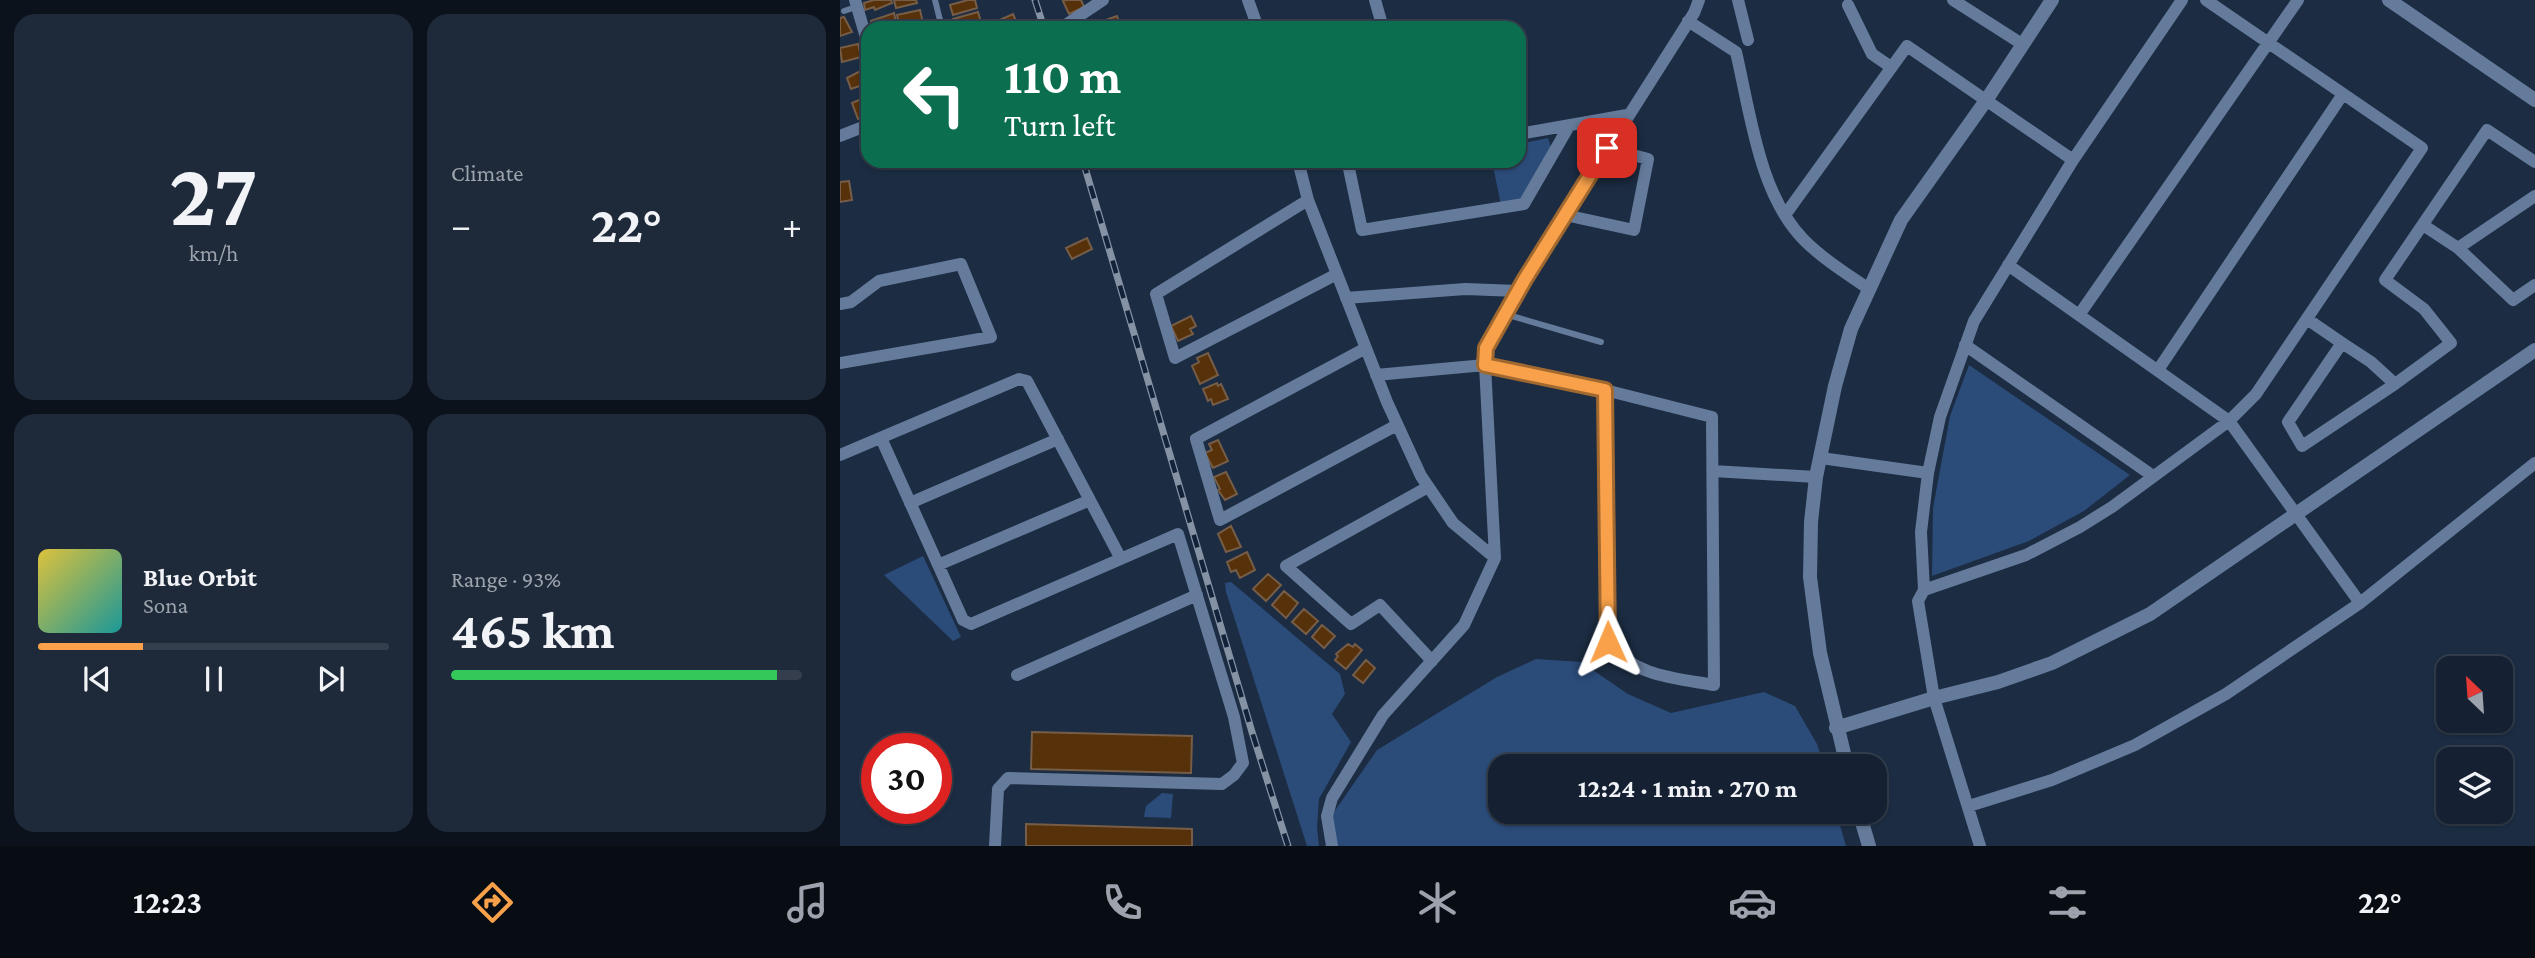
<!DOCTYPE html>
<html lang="en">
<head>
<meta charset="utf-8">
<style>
	body { margin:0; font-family:"Crimson Pro",serif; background:#1e293a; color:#f1f3f6; height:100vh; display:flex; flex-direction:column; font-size:26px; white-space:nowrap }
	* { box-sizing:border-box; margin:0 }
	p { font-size:23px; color:#9da3ac }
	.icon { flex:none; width:38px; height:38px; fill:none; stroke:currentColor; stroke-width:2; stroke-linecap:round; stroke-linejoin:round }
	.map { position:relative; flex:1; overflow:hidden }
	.drawer { display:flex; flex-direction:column; gap:14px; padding:14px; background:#0c121c; width:840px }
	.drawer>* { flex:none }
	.hud { position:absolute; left:21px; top:21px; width:665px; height:147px; border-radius:21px; box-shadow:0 2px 5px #0004,0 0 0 2px #343e4d; background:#0b6e4f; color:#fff; overflow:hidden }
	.needle { width:46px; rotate:335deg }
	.controls { position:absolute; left:1596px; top:656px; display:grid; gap:14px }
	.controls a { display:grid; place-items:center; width:77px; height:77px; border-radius:14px; background:#152132; box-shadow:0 2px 5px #0004,0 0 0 2px #343e4d; font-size:35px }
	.speed { position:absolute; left:21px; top:733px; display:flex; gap:14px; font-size:35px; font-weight:700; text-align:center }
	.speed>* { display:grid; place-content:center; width:91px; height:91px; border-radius:50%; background:#152132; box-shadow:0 2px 5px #0004,0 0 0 2px #343e4d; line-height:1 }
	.speed .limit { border:10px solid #d22; background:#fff; color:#111 }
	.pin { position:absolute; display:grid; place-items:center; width:60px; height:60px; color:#fff; margin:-30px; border-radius:14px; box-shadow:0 4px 10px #0006 }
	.me { position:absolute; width:77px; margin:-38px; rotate:359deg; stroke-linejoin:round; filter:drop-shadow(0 0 5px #0008) }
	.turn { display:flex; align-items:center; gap:24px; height:147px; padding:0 28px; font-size:32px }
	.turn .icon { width:91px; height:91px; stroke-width:2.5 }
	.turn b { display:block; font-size:49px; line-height:60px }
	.big { font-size:52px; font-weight:700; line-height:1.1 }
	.drawer .tile { flex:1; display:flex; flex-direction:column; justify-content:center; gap:10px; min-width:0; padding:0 24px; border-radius:21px; background:#1e293a }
	.drawer .dial { align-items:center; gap:0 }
	.dial b { font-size:91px; line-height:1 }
	.song { display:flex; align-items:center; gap:21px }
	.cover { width:84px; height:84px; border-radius:10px; background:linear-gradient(135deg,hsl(50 70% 55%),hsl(180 70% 35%)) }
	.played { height:7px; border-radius:4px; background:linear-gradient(90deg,#f8a14a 30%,#343e4d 30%) }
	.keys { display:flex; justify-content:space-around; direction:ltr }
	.heat { display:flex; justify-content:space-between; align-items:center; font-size:38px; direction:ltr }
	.charge { height:10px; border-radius:5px; background:linear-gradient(90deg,#34c759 93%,#343e4d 0) }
	.drawer .tiles { flex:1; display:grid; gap:14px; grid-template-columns:repeat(2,1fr) }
	.trip { position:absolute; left:648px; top:754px; width:399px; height:70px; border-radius:21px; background:#152132; box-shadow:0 2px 5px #0004,0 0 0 2px #343e4d; font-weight:700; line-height:70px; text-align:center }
	.tab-bar { display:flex; height:112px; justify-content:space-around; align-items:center; background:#080d14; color:#9da3ac }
	.tab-bar .icon { width:49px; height:49px }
	.tab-bar .current { color:#f8a14a }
	.tab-bar b { font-size:32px; color:#f1f3f6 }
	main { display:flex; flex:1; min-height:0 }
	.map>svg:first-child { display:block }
	.green { fill:#2b4b79 }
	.building { fill:#563109; stroke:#765d47; stroke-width:2 }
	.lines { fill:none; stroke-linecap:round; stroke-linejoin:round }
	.service { stroke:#657b9b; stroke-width:6 }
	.minor { stroke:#657b9b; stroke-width:12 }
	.tertiary { stroke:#657b9b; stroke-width:14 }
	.rail-casing { stroke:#8592a4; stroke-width:7 }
	.rail { stroke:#122238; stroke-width:4.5; stroke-dasharray:13; stroke-linecap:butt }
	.route-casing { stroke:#a16930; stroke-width:18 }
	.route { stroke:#f8a14a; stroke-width:12 }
</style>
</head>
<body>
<main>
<section class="drawer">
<div class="tiles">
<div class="tile dial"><b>27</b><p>km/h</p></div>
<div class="tile"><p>Climate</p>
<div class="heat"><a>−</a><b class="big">22°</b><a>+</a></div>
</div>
<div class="tile">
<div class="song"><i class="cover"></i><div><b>Blue Orbit</b><p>Sona</p></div></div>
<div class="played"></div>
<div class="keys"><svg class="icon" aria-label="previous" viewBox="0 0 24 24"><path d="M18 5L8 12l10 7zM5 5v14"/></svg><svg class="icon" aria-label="pause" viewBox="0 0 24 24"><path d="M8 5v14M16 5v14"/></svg><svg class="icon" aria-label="next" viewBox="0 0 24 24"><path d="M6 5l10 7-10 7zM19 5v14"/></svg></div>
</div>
<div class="tile"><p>Range · 93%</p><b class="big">465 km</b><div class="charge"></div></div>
</div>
</section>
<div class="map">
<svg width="1695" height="846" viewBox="0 0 1695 846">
	<rect width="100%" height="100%" fill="#1c2c42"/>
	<path class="green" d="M708 138 712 150 683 197 676 203 661 205 652 161H679V144Z
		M1129 365 1290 475 1244 511 1189 541 1092 576 1093 508 1110 416Z
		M83 556 121 637 113 641 44 575Z
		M391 582 500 674 505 694 492 714 511 742 479 799 477 827 479 846H467L386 592 385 583Z
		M696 659 741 662 788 694 831 713 924 692 955 706 977 744 984 766H660V812H996L1006 846H496L492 815 537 750 657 677Z
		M322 793 333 794 331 818 304 817 306 806Z"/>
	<path class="building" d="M34 0H51L52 3 35 10 34 7 25 10 24 3Z
		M54 0H76L77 3 56 8Z
		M128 0H135L137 8 113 15 110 5Z
		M226 0H241L244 7 229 14 223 1Z
		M80 10 83 23 60 28 57 15Z
		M138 12 141 22 116 28 113 19Z
		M54 13 57 26 32 28 31 21Z
		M173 14 179 28H144V27Z
		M277 16 281 28H259L257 23Z
		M4 17 12 32 0 36V18Z
		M18 44 21 57 2 62 0 48Z
		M26 68 28 83 11 89 7 78Z
		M28 96V115L18 119 12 103Z
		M9 181 12 200 0 202V182Z
		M247 238 252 249 232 259 226 248Z
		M351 316 356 326 350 329 353 334 338 341 331 326Z
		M368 353 378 375 360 384 352 366 359 362 357 358Z
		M377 383 378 386 381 384 388 399 373 405 371 399 368 401 363 389Z
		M378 440 388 461 373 468 365 453 372 450 369 444Z
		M386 472 397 494 385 500 378 490 380 489 374 477Z
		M391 526 401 547 386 552 378 534Z
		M407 552 415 570 400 578 396 570 391 572 387 562Z
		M428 574 441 585 426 601 413 589Z
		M444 591 458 603 446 618 432 605Z
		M464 609 478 621 466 634 452 622Z
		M482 625 495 636 484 648 472 637Z
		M508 644 513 647 515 644 522 650 506 669 495 660 498 656 496 654Z
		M526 660 535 668 523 683 513 675Z
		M192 732 352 736 351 773 191 769Z
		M186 824 352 829V846H186Z"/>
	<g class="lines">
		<path class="service" d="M95 0 102 28
			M4 11 16 7
			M665 314 761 342"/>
		<path class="minor" d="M15 0 28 44
			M408 0 418 28
			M535 0 543 28
			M898 0 908 40
			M1113 0 1182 44
			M1008 5 1032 54 1051 67
			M848 21 896 52C910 111 919 195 964 240 983 259 1007 274 1029 289
			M221 28 263 0
			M679 134 787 115
			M0 136 28 125
			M458 161 468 200 547 402 581 476 613 523 655 558
			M525 161 508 164 522 230 684 204 729 126
			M468 200 316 294 335 358 497 274
			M725 215 794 230 808 159 767 148
			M945 215 1067 46 1233 160
			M1583 225 1618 248 1673 300 1695 285
			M1618 248 1695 196
			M1168 265 1389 421 1520 603
			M506 298 625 289 678 291
			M0 304 11 302 39 281 121 264 151 337 0 363
			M1239 315 1458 0
			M1467 319 1502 343 1448 422 1462 446 1555 384 1531 362 1502 343
			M1125 345 1313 476
			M526 348 356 439 380 520 557 425
			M1318 370 1503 94
			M536 375 645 365 765 390 872 417 874 685C834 678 795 677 768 642L765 390
			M1555 384 1611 343 1584 309 1545 280 1647 130 1695 162
			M41 438 123 620 131 624 338 534 394 717 403 763 394 775 382 784 168 778 158 789 155 846
			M0 455 179 379 187 381 281 559
			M981 458 1088 473
			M873 471 976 477
			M588 487 446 566 511 624 540 605 592 661
			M70 503 218 439
			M98 565 250 500
			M1084 590 1186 555 1240 527 1272 507 1389 421 1416 394 1582 148 1366 0
			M177 675 357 595
			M1129 806 1212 780 1295 745 1386 694 1520 603 1695 463
			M492 846 487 816 492 798 543 715 624 625 655 558 645 365 646 347 685 279 854 13 859 0
			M1140 846 1094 698 1078 601 1084 590 1081 532 1088 473 1100 417 1134 321 1233 160 1342 0"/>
		<path class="tertiary" d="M1549 0 1695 100
			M996 728 1094 698 1158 682 1212 663 1310 614 1695 350
			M1007 766 980 653 970 577 971 522 976 477 995 386 1011 329 1061 220 1147 99 1212 0
			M1019 812 1029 846"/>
		<g class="rail-casing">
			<path id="rail" d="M195 0 204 28
				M243 161 412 732 448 846"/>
		</g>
		<use href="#rail" class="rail"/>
	</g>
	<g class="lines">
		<g class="route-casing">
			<path id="route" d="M767 148 685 279 646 348 645 365 765 390 768 642"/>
		</g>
		<use href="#route" class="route"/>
	</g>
</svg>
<div class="controls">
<a><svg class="needle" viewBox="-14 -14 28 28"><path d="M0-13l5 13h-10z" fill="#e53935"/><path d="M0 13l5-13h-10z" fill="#9da3ac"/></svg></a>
<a><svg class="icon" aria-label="layers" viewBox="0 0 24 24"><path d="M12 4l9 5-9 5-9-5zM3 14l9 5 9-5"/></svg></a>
</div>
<div class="speed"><div class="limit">30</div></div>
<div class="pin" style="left:767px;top:148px;background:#d93025"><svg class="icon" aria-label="arrive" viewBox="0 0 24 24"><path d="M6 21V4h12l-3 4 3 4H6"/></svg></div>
<svg class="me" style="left:768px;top:642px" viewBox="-20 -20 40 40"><path d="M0-17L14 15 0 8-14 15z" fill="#f8a14a" stroke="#fff" stroke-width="4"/></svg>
<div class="trip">12:24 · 1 min · 270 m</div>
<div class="hud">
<div class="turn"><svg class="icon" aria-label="left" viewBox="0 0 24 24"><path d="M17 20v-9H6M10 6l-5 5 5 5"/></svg><div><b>110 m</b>Turn left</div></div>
</div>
</div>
</main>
<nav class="tab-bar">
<b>12:23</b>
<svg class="icon current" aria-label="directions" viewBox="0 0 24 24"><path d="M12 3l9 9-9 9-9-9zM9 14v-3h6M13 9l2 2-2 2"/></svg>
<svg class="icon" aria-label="music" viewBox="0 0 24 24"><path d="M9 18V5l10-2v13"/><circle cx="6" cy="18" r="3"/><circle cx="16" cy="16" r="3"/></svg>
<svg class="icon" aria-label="phone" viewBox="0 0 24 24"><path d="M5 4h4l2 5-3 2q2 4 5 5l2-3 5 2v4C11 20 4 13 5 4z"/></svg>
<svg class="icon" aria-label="climate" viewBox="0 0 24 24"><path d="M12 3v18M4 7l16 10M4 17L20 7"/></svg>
<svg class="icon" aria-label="car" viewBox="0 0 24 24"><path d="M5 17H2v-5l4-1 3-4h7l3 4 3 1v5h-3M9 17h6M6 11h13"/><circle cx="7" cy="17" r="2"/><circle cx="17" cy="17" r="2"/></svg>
<svg class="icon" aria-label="filters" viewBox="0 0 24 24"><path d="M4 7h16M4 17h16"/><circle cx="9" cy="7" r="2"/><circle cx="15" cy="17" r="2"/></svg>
<b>22°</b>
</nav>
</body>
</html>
